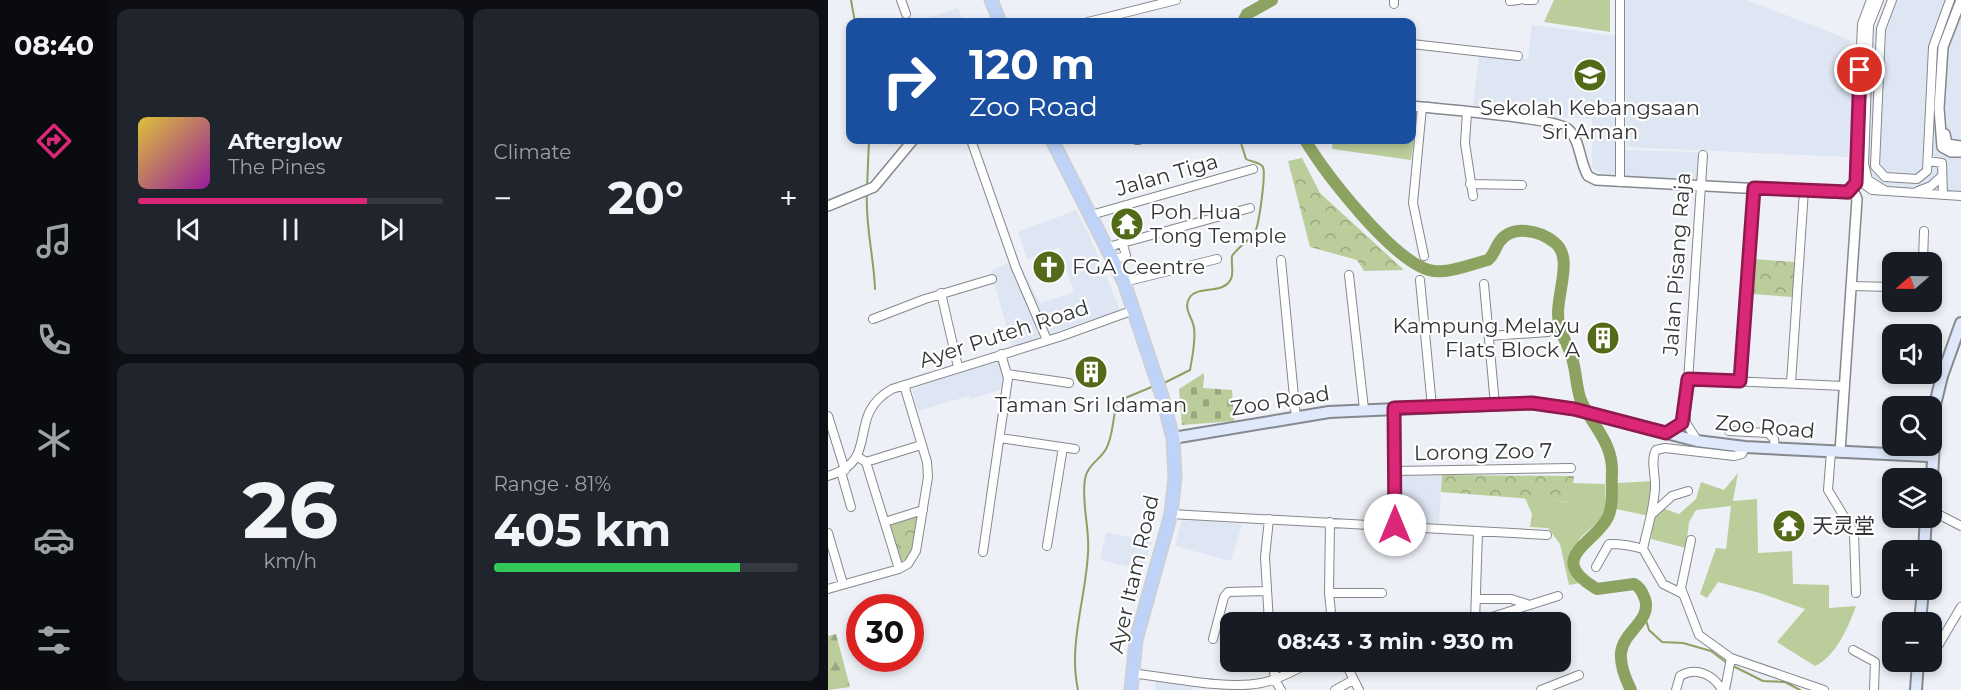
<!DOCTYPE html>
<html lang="en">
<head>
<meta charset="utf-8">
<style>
	body { margin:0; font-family:Montserrat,"Noto Sans SC",sans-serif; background:#20242c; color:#f1f3f6; height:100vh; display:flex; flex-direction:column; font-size:22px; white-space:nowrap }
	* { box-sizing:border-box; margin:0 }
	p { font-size:20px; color:#9ea1a6 }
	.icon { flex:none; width:33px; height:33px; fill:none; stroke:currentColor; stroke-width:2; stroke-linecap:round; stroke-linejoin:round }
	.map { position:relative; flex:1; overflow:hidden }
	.drawer { display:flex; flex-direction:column; gap:9px; padding:9px; background:#0d0f14; width:720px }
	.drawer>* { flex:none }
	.hud { position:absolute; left:18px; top:18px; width:570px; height:126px; border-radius:12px; box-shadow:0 3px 9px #0003; background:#1a4fa0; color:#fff; overflow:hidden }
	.needle { width:39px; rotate:250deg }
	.fabs { position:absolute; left:1054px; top:252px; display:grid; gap:12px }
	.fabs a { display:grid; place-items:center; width:60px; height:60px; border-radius:12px; background:#171b24; box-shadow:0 3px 9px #0003; font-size:30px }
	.speed { position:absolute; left:18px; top:594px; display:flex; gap:12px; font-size:30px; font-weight:700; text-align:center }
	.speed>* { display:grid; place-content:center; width:78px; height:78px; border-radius:50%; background:#171b24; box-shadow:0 3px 9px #0003; line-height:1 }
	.speed .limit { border:9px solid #d22; background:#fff; color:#111 }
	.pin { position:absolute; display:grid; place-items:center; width:51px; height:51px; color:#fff; margin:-26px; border:3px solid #fff; border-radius:50%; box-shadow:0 2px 6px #0007 }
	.me { position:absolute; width:66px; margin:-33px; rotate:0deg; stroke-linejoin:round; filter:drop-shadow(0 0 4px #0008) }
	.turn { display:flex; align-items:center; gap:21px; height:126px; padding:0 24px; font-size:27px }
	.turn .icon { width:78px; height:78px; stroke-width:2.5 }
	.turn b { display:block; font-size:42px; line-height:51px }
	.big { font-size:45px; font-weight:700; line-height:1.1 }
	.drawer .widget { flex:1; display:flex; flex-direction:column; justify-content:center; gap:9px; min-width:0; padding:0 21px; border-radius:12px; background:#20242c }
	.drawer .dial { align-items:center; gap:0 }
	.dial b { font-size:78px; line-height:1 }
	.song { display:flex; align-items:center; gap:18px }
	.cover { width:72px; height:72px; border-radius:9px; background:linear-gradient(135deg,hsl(50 70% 55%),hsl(300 70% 35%)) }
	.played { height:6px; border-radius:3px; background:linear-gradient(90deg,#db2777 75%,#363941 75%) }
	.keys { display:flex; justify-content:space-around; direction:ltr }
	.heat { display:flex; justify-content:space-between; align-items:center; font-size:33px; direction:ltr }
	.charge { height:9px; border-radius:4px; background:linear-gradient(90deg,#34c759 81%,#363941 0) }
	.drawer .tiles { flex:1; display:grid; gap:9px; grid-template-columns:repeat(2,1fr) }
	.trip { position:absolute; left:392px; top:612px; width:351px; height:60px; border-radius:12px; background:#171b24; box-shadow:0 3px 9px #0003; font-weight:700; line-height:60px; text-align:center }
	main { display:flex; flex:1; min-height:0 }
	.tab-bar { display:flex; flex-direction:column; width:108px; justify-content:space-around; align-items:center; background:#090b0e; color:#9ea1a6 }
	.tab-bar .icon { width:42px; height:42px }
	.tab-bar .current { color:#db2777 }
	.tab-bar b { font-size:27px; color:#f1f3f6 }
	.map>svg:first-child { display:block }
	.built { fill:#dfe6f3 }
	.green { fill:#bbcd9b }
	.forest { fill:url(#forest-firs) }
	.cemetery { fill:url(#cemetery-stones) }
	.park { fill:url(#park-crowns) }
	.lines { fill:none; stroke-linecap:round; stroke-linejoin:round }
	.stream { stroke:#8ca261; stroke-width:2 }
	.river { stroke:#8ca261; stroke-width:12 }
	.minor-casing { stroke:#85888d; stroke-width:10 }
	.tertiary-casing { stroke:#85888d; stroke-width:12 }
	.secondary-casing { stroke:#85888d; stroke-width:14 }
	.primary-casing { stroke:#cecfcf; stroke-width:15 }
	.minor { stroke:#fff; stroke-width:8 }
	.tertiary { stroke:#fff; stroke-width:9 }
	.secondary { stroke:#dfe9fb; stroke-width:10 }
	.primary { stroke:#bed3f7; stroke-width:12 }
	.route-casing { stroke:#8e194d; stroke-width:15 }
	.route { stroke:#db2777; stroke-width:10 }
	.labels { text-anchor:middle; stroke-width:4.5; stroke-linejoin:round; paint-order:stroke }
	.poi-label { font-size:21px; fill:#343537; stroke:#fff; text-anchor:start }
	.street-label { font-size:21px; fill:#343537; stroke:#fff }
</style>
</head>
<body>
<main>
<nav class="tab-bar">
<b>08:40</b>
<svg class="icon current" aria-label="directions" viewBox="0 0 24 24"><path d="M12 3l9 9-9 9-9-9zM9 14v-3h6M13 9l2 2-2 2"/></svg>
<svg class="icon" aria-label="music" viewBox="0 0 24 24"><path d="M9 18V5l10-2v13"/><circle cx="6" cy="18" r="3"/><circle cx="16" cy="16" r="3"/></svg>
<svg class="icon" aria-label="phone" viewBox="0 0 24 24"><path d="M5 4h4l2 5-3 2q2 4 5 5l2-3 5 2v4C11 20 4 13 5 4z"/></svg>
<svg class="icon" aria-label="climate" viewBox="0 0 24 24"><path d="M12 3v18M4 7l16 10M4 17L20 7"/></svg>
<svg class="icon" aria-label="car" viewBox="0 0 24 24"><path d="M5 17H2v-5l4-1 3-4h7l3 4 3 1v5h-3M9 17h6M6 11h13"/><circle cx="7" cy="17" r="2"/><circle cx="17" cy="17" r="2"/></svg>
<svg class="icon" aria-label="filters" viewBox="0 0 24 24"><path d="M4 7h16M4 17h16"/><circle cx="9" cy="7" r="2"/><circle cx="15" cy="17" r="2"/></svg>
</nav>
<section class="drawer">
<div class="tiles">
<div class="widget">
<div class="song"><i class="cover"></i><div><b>Afterglow</b><p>The Pines</p></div></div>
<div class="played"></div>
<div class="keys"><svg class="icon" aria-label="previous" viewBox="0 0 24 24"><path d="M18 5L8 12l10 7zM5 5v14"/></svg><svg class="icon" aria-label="pause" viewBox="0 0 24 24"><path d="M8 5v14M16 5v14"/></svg><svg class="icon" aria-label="next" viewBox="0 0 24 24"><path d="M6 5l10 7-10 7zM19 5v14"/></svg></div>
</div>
<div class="widget"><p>Climate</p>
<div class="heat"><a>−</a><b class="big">20°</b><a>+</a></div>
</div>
<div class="widget dial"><b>26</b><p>km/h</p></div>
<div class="widget"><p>Range · 81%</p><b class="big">405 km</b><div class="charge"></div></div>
</div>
</section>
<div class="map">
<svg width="1133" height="690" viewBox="0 0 1133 690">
	<defs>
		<pattern id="forest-firs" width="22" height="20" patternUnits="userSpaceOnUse" patternTransform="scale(1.5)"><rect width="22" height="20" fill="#bbcd9b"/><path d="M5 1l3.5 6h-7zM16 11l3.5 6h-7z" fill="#99a77f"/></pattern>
		<pattern id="cemetery-stones" width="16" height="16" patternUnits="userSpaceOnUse" patternTransform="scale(1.5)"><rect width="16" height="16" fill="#bbcd9b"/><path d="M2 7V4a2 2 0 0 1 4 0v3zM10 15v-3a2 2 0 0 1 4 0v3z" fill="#99a77f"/></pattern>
		<pattern id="park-crowns" width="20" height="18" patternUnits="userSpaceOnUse" patternTransform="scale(1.5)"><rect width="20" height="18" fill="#bbcd9b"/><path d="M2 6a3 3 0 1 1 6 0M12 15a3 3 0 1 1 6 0" fill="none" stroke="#99a77f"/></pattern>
	</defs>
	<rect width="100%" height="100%" fill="#edf0f6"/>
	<path class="built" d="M798 0H919L1022 40 1028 64 1020 157 798 147Z
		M1058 0H1133V193L1053 186 1040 170 1047 28Z
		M130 8 134 18 131 19 133 22H85Z
		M704 25 789 36V175L772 173 764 167V119L726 117 645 106 651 55 700 59Z
		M795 150 870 152 869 179 795 177Z
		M248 210 262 237 292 310 184 346 163 271 189 259 212 303 246 292 231 248 199 259 190 232Z
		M170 361 176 379 174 389 141 400V396L90 411 84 389Z
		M571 473 614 475 611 524 570 521Z
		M354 519 414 524 403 561 347 546Z
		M278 532 324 542 315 570 272 560Z
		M328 679 366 685 365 690H327Z"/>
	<path class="green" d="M726 0H782V32L716 22Z
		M584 109 590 110 583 160 504 149 505 140H584Z
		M910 473 905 501 929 499 930 553 964 551 965 584 1001 585V608L1028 606C1020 628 1008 656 987 666L949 642 977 609 932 593 890 582 879 598 872 594 888 548 898 549 903 506 868 510 861 522 858 548 823 539 826 517 788 509 790 483 825 481 823 504 851 514 868 499 873 482 896 490Z
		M745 483 777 484V515L752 538 743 561 752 583 741 585 732 544 720 528 702 527 704 514 697 498 743 502Z"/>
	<path class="forest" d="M8 634 22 687 0 690V636Z"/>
	<path class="cemetery" d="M376 373 375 388 404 390 406 421 354 425 351 389Z"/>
	<path class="park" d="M474 158 492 193 576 270 536 271 529 260 482 247 460 161Z
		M926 259 967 262 965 297 923 294Z
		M614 475 746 476 744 502 613 492Z
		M91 516C88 531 89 555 73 562L61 525Z"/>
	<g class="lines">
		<path class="stream" d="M23 0 27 22
			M39 188 41 140
			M39 193C37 225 46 257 47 289
			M334 384 362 370C364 358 368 341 366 328 365 318 354 308 362 297 371 285 395 295 403 279 406 272 403 264 404 256 410 247 421 241 427 232 431 225 438 174 435 167 432 162 423 162 418 159L412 140
			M817 617 821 630 834 642 855 643 883 651 899 663 935 681 957 682 972 690
			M250 690C240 644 258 598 260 553 262 529 253 502 257 479 259 465 272 460 278 449 286 434 284 417 290 401L326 386"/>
		<path class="river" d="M415 22 419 14 444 0
			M477 140C497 173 563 259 601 270 618 275 643 264 660 260 667 254 667 247 672 241 685 224 712 231 726 242 749 259 723 301 732 328 735 338 741 347 744 358 748 370 748 385 752 398 762 424 785 441 784 472 783 485 786 505 780 517 767 544 716 558 769 589L806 584C813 588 814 592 817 599 824 621 795 631 793 653 792 664 798 680 803 690"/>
		<g class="minor-casing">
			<path id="minor" d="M73 0 78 14
				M697 0H706
				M1051 0 1041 25 1036 164 1040 180 1056 190
				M1064 0 1053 29 1047 166 1057 177 1089 179 1099 171 1105 47 1122 0
				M682 1 691 0
				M566 4V0
				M260 22 348 0
				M584 44 690 56
				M594 107 585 203 596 256
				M639 112 637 143 645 196
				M143 140 188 268 219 340
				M308 140H311
				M1100 161 1114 163 1115 195
				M1031 173 1034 183 1044 190 1133 196
				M792 182V0
				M642 184 694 185
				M1090 191 1103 186 1114 176
				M1020 192 1027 184 1034 24 1043 0
				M263 215 425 169
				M280 247 422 208
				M286 260 298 255 294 242
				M453 260 468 418
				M1095 262 1096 231
				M521 275 536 409
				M592 280 604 407
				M296 282 389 259
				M656 284 667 405
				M1023 286 1065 287
				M113 293 130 367
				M45 319 97 299 164 279
				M661 336 720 332
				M180 374 241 383
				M860 379 1015 386
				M912 381 926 188
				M963 383 976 190
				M566 408 567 525
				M0 416 17 470
				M901 431 940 433 946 439 947 449
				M839 433 854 423 856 416
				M172 438 247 449
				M869 440 858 423V412L875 155
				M1003 452 1000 490 1026 533 1028 593
				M30 457 38 462 71 569
				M38 462 93 445
				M567 471 743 468
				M13 472 23 507
				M0 476C55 460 16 416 64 389L234 336 306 310
				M1104 511 1133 526
				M343 514 719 535
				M824 514 844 496 860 491
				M57 522 95 510
				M502 522 501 593 504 622
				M0 533 15 584
				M863 540 853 588 871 635 903 658 996 690
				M219 546 235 447
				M815 549 835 584 855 594
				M155 552 180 378 173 354
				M768 567 781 544C791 544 806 546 815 549 819 529 826 509 827 488 828 476 822 460 828 450L837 448 906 456 914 454 917 447
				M0 589 71 569 80 564 88 551 100 477 99 462 76 385
				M501 593H554
				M648 599H683L699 604
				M557 620 560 622
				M441 622 437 557 441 519
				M647 622 650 531
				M648 622 730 596
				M385 639 396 597 400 592 437 591
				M1025 650 1047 662 1046 690
				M1104 656 1133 607
				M445 662 447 680 453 690
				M517 662 531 690
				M1089 665 1095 666 1100 662
				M303 673C340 677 398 690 433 683 451 680 468 669 484 662
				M507 690 525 680
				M713 690 751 675
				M848 690 852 676C868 666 886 675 894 690
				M897 690 903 658"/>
		</g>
		<g class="tertiary-casing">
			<path id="tertiary" d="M1133 0 1115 47 1111 108 1114 147 1123 152H1133
				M584 106C609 109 726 117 740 129 753 141 751 161 760 176L768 180 1027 194 1029 199 1012 452
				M1117 134 1119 144 1133 146
				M0 206 46 187 85 140"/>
		</g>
		<g class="secondary-casing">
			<path id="secondary" d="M1104 417 1114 376 1133 323
				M1104 432 1106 441 1104 479
				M345 438 501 412 704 403 746 409 869 441 917 447 1100 456
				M1096 550 1098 518
				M1092 622 1095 590
				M1088 690 1090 662"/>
		</g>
		<g class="primary-casing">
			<path id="primary" d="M163 0 172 22
				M224 140 296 282 333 393 345 438 347 477 343 514 308 640 303 690"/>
		</g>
		<use href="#minor" class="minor"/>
		<use href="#tertiary" class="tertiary"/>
		<use href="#secondary" class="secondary"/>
		<use href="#primary" class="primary"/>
	</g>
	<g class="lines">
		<g class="route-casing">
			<path id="route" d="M567 525 566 408 704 403 746 409 838 433 854 423 860 379 912 381 926 188 1020 192 1028 183 1032 70"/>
		</g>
		<use href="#route" class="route"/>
	</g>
	<defs>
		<g id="school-disc" transform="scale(1.725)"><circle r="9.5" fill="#536a19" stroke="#fff"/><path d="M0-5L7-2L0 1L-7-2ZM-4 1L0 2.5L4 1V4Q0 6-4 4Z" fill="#fff"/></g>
		<g id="temple-disc" transform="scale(1.725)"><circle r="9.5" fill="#536a19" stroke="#fff"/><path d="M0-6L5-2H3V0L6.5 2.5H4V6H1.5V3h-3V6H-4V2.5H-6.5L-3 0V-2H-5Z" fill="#fff"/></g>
		<g id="church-disc" transform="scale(1.725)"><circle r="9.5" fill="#536a19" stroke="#fff"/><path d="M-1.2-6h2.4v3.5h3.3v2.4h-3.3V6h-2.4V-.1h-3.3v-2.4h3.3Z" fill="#fff"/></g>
		<g id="building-disc" transform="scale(1.725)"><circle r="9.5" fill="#536a19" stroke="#fff"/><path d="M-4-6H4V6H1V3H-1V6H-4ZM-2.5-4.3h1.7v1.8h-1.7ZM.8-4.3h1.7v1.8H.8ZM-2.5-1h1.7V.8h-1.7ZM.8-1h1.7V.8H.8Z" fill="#fff"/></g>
	</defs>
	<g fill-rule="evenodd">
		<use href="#school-disc" x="762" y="75"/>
		<use href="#temple-disc" x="299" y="224"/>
		<use href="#church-disc" x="221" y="267"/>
		<use href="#building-disc" x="775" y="338"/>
		<use href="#building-disc" x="263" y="372"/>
		<use href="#temple-disc" x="961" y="526"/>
	</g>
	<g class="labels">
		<g class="poi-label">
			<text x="762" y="115" text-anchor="middle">Sekolah Kebangsaan<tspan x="762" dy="24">Sri Aman</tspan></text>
			<text x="322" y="219">Poh Hua<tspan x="322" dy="24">Tong Temple</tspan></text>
			<text x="244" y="274">FGA Ceentre</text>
			<text x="752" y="333" text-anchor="end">Kampung Melayu<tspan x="752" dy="24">Flats Block A</tspan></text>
			<text x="263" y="412" text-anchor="middle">Taman Sri Idaman</text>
			<text x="984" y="533">天灵堂</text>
		</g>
		<g class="street-label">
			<text transform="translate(339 175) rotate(-16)" y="7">Jalan Tiga</text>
			<text transform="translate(849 264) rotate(-86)" y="7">Jalan Pisang Raja</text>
			<text transform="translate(176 334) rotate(-18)" y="7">Ayer Puteh Road</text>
			<text transform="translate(452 401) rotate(-9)" y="7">Zoo Road</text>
			<text transform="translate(937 427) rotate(5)" y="7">Zoo Road</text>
			<text transform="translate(655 452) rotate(-1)" y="7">Lorong Zoo 7</text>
			<text transform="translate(306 574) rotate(-77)" y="7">Ayer Itam Road</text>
		</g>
	</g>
</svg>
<div class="fabs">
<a><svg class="needle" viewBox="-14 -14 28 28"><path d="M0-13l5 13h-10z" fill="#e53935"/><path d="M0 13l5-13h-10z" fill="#9ea1a6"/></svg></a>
<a><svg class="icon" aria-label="sound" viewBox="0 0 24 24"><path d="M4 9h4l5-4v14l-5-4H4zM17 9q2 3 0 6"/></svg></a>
<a><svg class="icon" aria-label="search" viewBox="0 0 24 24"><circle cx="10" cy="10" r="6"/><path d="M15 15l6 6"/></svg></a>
<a><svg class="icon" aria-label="layers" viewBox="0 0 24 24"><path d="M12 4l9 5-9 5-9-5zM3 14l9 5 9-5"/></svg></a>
<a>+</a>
<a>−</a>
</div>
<div class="speed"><div class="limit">30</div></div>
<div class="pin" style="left:1032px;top:70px;background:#d93025"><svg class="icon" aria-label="arrive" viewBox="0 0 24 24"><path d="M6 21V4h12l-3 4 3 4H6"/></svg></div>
<svg class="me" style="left:567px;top:525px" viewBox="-20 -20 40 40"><circle r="19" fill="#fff"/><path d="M0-13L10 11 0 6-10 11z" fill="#db2777"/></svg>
<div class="trip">08:43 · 3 min · 930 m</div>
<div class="hud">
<div class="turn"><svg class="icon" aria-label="right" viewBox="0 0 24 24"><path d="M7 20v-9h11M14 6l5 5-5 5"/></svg><div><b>120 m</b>Zoo Road</div></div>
</div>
</div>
</main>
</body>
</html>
